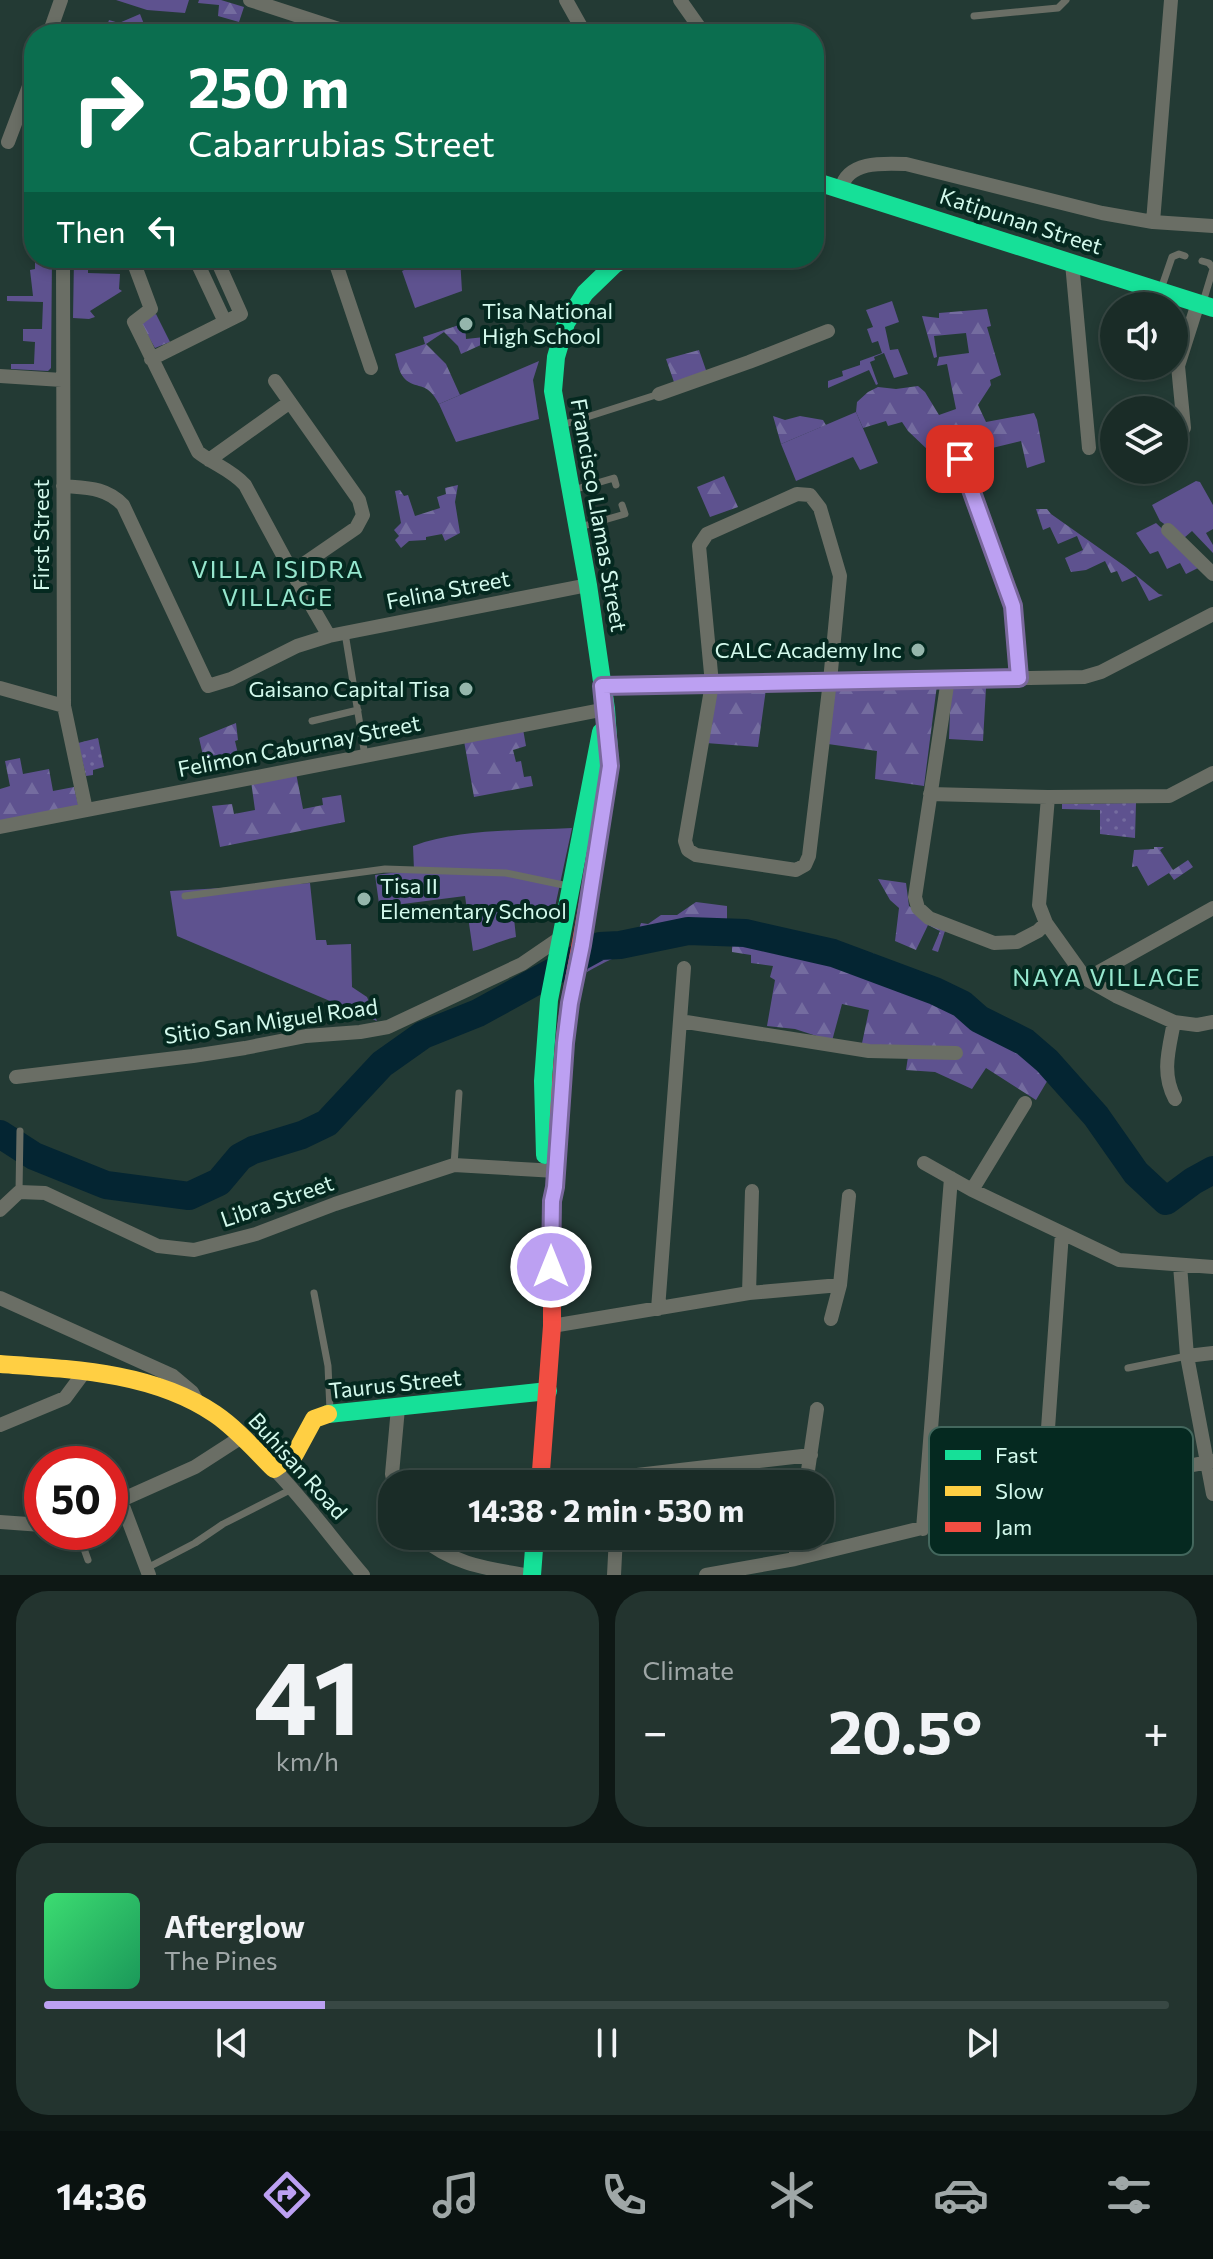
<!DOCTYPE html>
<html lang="en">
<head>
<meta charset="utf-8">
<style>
	body { margin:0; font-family:Commissioner,sans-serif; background:#23342f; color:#f1f3f6; height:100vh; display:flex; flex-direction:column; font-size:30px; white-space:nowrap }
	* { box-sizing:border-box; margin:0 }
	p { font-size:26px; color:#9fa7a7 }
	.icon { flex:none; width:44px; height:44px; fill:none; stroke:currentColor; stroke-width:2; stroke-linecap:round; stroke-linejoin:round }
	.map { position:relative; height:1575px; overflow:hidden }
	.panel { display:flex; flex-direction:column; gap:16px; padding:16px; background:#0e1815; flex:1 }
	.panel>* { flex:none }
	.top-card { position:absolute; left:24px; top:24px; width:800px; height:244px; border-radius:32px; box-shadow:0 4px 12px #0003,0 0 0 2px #384844; background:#0b6e4f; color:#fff; overflow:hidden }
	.controls { position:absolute; left:1100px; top:292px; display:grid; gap:16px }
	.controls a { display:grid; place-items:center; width:88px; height:88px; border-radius:50%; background:#1a2c27; box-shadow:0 4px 12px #0003,0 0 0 2px #384844; font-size:40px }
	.speed { position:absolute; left:24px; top:1446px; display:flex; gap:16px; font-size:40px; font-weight:700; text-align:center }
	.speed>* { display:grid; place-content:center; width:104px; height:104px; border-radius:50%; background:#1a2c27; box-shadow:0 4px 12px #0003,0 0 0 2px #384844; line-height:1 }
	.speed .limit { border:12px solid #d22; background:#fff; color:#111 }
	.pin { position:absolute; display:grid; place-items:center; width:68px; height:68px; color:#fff; margin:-34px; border-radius:16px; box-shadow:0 4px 12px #0006 }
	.me { position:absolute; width:88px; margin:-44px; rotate:0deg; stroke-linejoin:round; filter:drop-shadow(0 0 6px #0008) }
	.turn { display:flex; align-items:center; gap:28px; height:168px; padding:0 32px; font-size:36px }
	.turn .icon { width:104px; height:104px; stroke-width:2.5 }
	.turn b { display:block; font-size:56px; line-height:68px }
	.then { display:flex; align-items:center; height:76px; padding:0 32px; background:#0003; gap:16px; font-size:30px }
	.big { font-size:60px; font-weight:700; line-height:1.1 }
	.panel .widget { flex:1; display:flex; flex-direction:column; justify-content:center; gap:12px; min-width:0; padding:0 28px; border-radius:32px; background:#23342f }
	.panel .dial { align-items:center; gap:0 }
	.dial b { font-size:104px; line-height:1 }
	.song { display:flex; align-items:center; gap:24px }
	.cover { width:96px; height:96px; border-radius:12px; background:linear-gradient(135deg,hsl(140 70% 55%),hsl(150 70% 35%)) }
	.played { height:8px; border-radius:4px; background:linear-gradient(90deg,#bca0f2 25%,#384844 25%) }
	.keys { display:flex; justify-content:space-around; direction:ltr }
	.heat { display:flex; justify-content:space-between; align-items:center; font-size:44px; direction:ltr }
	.panel .tiles { flex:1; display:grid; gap:16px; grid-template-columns:1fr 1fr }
	.widget:last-child { grid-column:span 2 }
	.trip { position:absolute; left:378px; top:1470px; width:456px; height:80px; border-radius:32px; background:#1a2c27; box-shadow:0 4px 12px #0003,0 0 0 2px #384844; font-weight:700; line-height:80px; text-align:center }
	.menu { display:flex; height:128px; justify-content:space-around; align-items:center; background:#0a1210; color:#9fa7a7 }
	.menu .icon { width:56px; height:56px }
	.menu .selected { color:#bca0f2 }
	.menu b { font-size:36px; color:#f1f3f6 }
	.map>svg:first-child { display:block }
	.grass { fill:#5e528f }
	.forest { fill:url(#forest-firs) }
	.garden { fill:url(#garden-dots) }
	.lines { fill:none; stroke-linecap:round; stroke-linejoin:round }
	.river { stroke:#042532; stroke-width:28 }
	.lane { stroke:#6a6e65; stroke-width:7 }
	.street { stroke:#6a6e65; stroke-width:14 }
	.fast { stroke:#16e098; stroke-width:18 }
	.slow { stroke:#ffcf43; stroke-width:18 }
	.jam { stroke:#f24e42; stroke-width:18 }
	.route-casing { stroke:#7a689d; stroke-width:20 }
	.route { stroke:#bca0f2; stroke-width:14 }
	.poi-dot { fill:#95b6ac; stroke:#052920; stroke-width:3 }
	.labels { text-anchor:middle; stroke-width:8; stroke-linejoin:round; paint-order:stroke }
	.street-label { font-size:22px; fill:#d3f9ec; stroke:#052920 }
	.poi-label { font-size:22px; fill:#d3f9ec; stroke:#052920; text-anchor:start }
	.neighbourhood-label { font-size:24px; letter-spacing:2px; fill:#96e7ce; stroke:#052920 }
	.key { fill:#052920; stroke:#43675d; stroke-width:2 }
	.key-label { font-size:22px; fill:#d3f9ec }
</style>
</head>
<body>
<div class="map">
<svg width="1213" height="1575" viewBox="0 0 1213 1575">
	<defs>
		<pattern id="forest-firs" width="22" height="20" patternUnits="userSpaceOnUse" patternTransform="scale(2)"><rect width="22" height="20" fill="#5e528f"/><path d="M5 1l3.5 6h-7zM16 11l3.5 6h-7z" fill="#746c9f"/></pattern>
		<pattern id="garden-dots" width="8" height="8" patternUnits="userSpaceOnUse" patternTransform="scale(2)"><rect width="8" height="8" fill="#5e528f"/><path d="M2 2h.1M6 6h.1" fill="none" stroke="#746c9f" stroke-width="1.8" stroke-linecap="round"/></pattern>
	</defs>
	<rect width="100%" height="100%" fill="#233a34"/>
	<path class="grass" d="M116 0H189L185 13 147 10Z
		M140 14 148 34H104L109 20 119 23Z
		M35 258H52L51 368 48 371 11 369V364H34L35 342 23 341V329H42L43 302 7 301V296H33L30 270 35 269Z
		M74 258H88V273L120 274 119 289 122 291 90 311 95 317 89 319 73 318Z
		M430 258H460L462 291 415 308 402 271Z
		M892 301 899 322 885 327 890 350 898 349 908 374 894 378 884 353 874 357 875 360 870 362 878 384 876 385 869 370 828 388V381L843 376 842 371 860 365V361L882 353 878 341 872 343 867 329 873 327 866 310Z
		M539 361 533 380 539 419 456 442 439 404Z
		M856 412 878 463 860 470 853 457 796 481 781 444Z
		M1196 481 1200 482 1213 505V529L1206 533 1213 545V553L1192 531 1184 538 1160 521 1152 505Z
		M1156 523 1202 566 1186 574 1180 563 1167 569 1158 551 1150 554 1136 533Z
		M572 828 555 907 540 905 513 909 516 937C501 940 489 947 473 951L465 896 395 905V909L380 911 375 875 414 870 413 846C463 828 520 831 572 828Z
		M310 883 316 940H326L327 945 351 944 352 987 367 997 377 1021 177 936 170 891Z"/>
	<path class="forest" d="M199 0H221L244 7 239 22 218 16 219 5 198 3Z
		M987 309 991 326 987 327 1001 375 990 380 991 385 978 405 986 422 1034 413 1037 420 1045 462 1027 468 1021 441 988 449 973 441 940 450 929 451 908 431 902 422 888 426 886 421 863 428 856 412 857 402 868 392 878 387 896 389 918 386 925 392 939 415 956 409 947 364 937 366 939 357 969 353 966 333 934 336 937 357 934 358 922 316 939 318V313Z
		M156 314 170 342 155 348 140 322Z
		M465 323 466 339 494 336V339L461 354 458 346 444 332 426 344 446 364 460 395 439 404C426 379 416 391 404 378 398 371 398 362 395 354L425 344 423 337Z
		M699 350 707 373 675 385 666 359Z
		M773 416 785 420 800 416 823 420 826 425 781 444Z
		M724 476 738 507 710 517 697 487Z
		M458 485 455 502 460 533 445 541 442 534 426 537V540L409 541 401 548 395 540 399 536 394 530 401 523 395 491 400 490 404 496 408 495 415 516 440 508 437 497 446 494 445 488Z
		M1047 509 1051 514 1126 567 1159 594 1163 595 1149 601 1136 576 1122 582 1117 571 1111 573 1105 561 1086 570 1071 572 1065 558 1083 550 1077 536 1058 544 1050 527 1043 530 1036 509Z
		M937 685 924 786 875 779 877 751 828 744 835 690Z
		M951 686 986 688 983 741 949 739Z
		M766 689 758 747 706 743 712 690Z
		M236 723 238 740 235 741 238 754 204 760 199 738Z
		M523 729 526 746 513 750 516 762 521 761 524 777 531 776 533 786 474 797 464 741Z
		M20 758 23 774 49 769 53 791 74 787 79 808 0 823V789L10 786 5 761Z
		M296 773 303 809 323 805 322 798 341 795 345 822 220 847 212 806 232 804 234 814 255 810 251 781Z
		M1154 847H1164L1160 850 1173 870 1188 860 1193 867 1174 880 1169 873 1148 886 1137 866 1132 867 1134 850 1154 849Z
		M878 879 906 883 909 906 945 931 938 952 932 950 940 931 928 925 916 950 895 941 899 908 890 900Z
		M696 902 727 906V923L734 927 781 934 868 961 872 953 918 976 917 984 962 1004 979 1019 989 1024H1005L1046 1045 1073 1080 1062 1090 1049 1078 1036 1100 986 1068 972 1089 935 1072 906 1070 909 1050 861 1048 869 1010 842 1004 832 1041 795 1029 767 1026 775 980 770 977 773 966 751 963V955L732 952V945C717 945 703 941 688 941 648 941 621 953 587 972L592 946H602L607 941 636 937 641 923 648 924 661 915H677Z"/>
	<path class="garden" d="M98 738 104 767 93 770V775L86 776 78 743Z
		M1136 803 1135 838 1100 834V810L1062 809V804Z"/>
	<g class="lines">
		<path class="river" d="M0 1134 34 1156 106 1185 189 1196 219 1182 240 1157 253 1150 302 1135 327 1123 382 1064 423 1035 478 1013 600 946 620 945 688 931 745 933 833 953 935 991 962 1004 979 1019 1025 1042 1047 1061 1096 1116 1136 1173 1166 1201 1193 1181 1213 1170"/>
		<path class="lane" d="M974 16 1058 8 1066 0
			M1202 261 1209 263 1213 268
			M1161 289 1172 257 1179 254 1185 256
			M1203 302 1213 269
			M562 425 659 394
			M573 490 614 478 616 485
			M580 527 625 514 622 505
			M345 633 365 756
			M312 721 358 710
			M185 896 385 869 506 873 568 886
			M454 1165 459 1093
			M19 1192 20 1131
			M314 1293 328 1366 330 1410
			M1128 1368 1187 1356
			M78 1532 88 1560
			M147 1568 195 1543 223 1524 292 1489"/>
		<path class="street" d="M250 0 354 34
			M566 0 585 34
			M680 0 704 34
			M49 34 61 0
			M8 142 34 73
			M841 189C847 161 883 163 906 164L1102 213 1153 222 1213 226
			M1153 222 1171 0
			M63 258 64 706 86 810
			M132 258 151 309 134 322 198 452C213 464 232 470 245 485L292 572 329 636
			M195 258 225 322
			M334 258 371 368
			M1072 263 1089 448
			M151 359 241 314 216 258
			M0 376 62 380
			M275 381 359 500 363 515 356 528 292 572
			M659 394 749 362 828 331
			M1184 428 1178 366 1198 303
			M960 459 1013 606 1019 678
			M209 460 290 402
			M63 486C87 488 106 487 123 505L208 686 231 679 297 646 329 636 588 585
			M797 494 810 495 820 508 840 576 830 681 809 856 805 865 796 870 696 855 688 850 685 841 712 684 699 546 707 534Z
			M1168 530 1213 574
			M948 679 915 897 918 908 929 918 994 943 1017 942 1038 931 1046 923
			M602 686 1084 677 1101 672 1213 614
			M0 688 64 706
			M930 794 1048 797 1169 796 1213 773
			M1048 797 1039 905 1046 923 1086 979 1116 996 1174 1022 1197 1025 1213 1022
			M0 827 606 709
			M1086 979 1213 908
			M680 1021 869 1051 956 1053
			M1174 1022C1169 1049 1161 1073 1175 1099
			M16 1077 193 1056 245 1048 306 1036 360 1032 388 1027 522 964 560 938
			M924 1163 972 1190 1119 1260 1213 1267
			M972 1190 1025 1103
			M0 1210 19 1192 45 1193 158 1246 194 1250 256 1234 335 1204 454 1165 556 1171
			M1180 1265 1187 1356 1213 1494
			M749 1293 752 1191
			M0 1298 173 1376 192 1392 198 1403
			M658 1309 684 968
			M831 1319 840 1285 849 1196
			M552 1326 749 1293 840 1285
			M1187 1356 1213 1353
			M0 1425 65 1398 85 1371
			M274 1469C306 1502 333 1540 363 1575
			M1121 1479 1213 1461
			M394 1484 392 1474 398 1408
			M625 1484 637 1475 811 1455
			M806 1484 817 1409
			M1043 1498 1062 1233
			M121 1501 149 1575
			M110 1505 195 1467 243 1436
			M0 1522 42 1525
			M923 1529 951 1178
			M419 1536C453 1564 483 1568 525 1575
			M795 1559 799 1536
			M614 1575 616 1536
			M706 1575 795 1559 1085 1488"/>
		<path class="fast" d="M814 181 1213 308
			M597 850 610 766 606 709 588 585 553 391 556 357 566 323 585 293 615 264 626 258
			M545 1155 543 1081 549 1000 601 732
			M328 1414 548 1391
			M532 1575 535 1536"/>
		<path class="slow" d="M0 1364C72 1369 153 1372 215 1414 237 1429 255 1450 274 1469L295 1454 314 1419 328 1414"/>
		<path class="jam" d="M540 1484 552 1326V1201L555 1187C559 1126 560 1063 570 1002 579 952 589 901 597 850"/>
	</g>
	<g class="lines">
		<g class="route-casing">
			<path id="route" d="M551 1267 552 1201 555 1187 565 1043 570 1003 582 945 610 766 602 686 1019 678 1013 606 960 459"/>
		</g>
		<use href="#route" class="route"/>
	</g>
	<g class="poi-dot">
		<circle cx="466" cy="324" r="8"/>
		<circle cx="918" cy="650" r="8"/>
		<circle cx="466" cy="689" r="8"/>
		<circle cx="364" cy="899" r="8"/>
	</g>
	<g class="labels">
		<g class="street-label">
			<text transform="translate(1021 221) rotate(18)" y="8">Katipunan Street</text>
			<text transform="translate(599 515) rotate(80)" y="8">Francisco Llamas Street</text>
			<text transform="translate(41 535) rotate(-90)" y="8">First Street</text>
			<text transform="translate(448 590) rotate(-11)" y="8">Felina Street</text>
			<text transform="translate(299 746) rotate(-11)" y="8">Felimon Caburnay Street</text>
			<text transform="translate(271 1021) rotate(-8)" y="8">Sitio San Miguel Road</text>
			<text transform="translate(277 1201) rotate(-19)" y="8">Libra Street</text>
			<text transform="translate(395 1384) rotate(-6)" y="8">Taurus Street</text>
			<text transform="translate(298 1466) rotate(48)" y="8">Buhisan Road</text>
		</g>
		<g class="poi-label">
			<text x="482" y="319">Tisa National<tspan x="482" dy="25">High School</tspan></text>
			<text x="902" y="658" text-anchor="end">CALC Academy Inc</text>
			<text x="450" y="697" text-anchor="end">Gaisano Capital Tisa</text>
			<text x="380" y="894">Tisa II<tspan x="380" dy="25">Elementary School</tspan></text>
		</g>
		<g class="neighbourhood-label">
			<text x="278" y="578">VILLA ISIDRA<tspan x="278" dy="28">VILLAGE</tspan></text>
			<text x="1107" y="986">NAYA VILLAGE</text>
		</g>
	</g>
	<rect x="929" y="1427" width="264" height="128" rx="12" class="key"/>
	<rect x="945" y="1450" width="36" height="10" fill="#16e098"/>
	<rect x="945" y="1486" width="36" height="10" fill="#ffcf43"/>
	<rect x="945" y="1522" width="36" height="10" fill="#f24e42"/>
	<g class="key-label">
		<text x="995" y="1463">Fast</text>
		<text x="995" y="1499">Slow</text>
		<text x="995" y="1535">Jam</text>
	</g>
</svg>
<div class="controls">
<a><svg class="icon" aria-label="sound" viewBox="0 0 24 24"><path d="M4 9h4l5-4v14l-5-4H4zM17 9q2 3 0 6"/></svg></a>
<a><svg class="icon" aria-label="layers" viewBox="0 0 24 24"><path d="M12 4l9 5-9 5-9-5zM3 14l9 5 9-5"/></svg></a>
</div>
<div class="speed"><div class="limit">50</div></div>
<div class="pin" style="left:960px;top:459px;background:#d93025"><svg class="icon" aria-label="arrive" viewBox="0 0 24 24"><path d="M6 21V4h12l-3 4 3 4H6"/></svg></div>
<svg class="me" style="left:551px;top:1267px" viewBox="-20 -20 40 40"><circle r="17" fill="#bca0f2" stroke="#fff" stroke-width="3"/><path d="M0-11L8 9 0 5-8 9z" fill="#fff"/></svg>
<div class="trip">14:38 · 2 min · 530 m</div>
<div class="top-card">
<div class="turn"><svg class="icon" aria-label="right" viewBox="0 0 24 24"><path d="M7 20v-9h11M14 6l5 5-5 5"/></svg><div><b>250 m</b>Cabarrubias Street</div></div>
<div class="then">Then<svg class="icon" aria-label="left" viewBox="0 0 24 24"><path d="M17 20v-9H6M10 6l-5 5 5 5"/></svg></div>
</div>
</div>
<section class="panel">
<div class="tiles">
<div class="widget dial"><b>41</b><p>km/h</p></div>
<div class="widget"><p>Climate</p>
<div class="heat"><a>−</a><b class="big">20.5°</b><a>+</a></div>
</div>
<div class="widget">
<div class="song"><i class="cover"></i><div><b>Afterglow</b><p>The Pines</p></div></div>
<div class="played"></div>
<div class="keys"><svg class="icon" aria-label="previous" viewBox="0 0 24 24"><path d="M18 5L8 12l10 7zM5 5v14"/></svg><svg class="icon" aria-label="pause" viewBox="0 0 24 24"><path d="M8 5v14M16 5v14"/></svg><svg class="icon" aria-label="next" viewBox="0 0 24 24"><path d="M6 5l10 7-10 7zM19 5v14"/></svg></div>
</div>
</div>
</section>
<nav class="menu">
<b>14:36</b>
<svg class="icon selected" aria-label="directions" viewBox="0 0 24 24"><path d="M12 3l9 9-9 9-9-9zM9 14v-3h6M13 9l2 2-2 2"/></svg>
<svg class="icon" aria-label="music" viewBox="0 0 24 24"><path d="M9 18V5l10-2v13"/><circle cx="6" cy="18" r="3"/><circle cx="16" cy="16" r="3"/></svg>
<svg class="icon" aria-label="phone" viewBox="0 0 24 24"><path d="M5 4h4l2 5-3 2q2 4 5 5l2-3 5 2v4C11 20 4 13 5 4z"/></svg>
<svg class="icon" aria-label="climate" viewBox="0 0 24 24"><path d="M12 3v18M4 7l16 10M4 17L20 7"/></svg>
<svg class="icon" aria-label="car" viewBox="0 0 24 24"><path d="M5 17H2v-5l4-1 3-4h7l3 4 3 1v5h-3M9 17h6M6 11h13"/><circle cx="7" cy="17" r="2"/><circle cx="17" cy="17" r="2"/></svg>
<svg class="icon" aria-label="filters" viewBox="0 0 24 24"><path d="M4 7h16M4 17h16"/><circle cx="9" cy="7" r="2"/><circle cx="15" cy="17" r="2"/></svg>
</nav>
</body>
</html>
